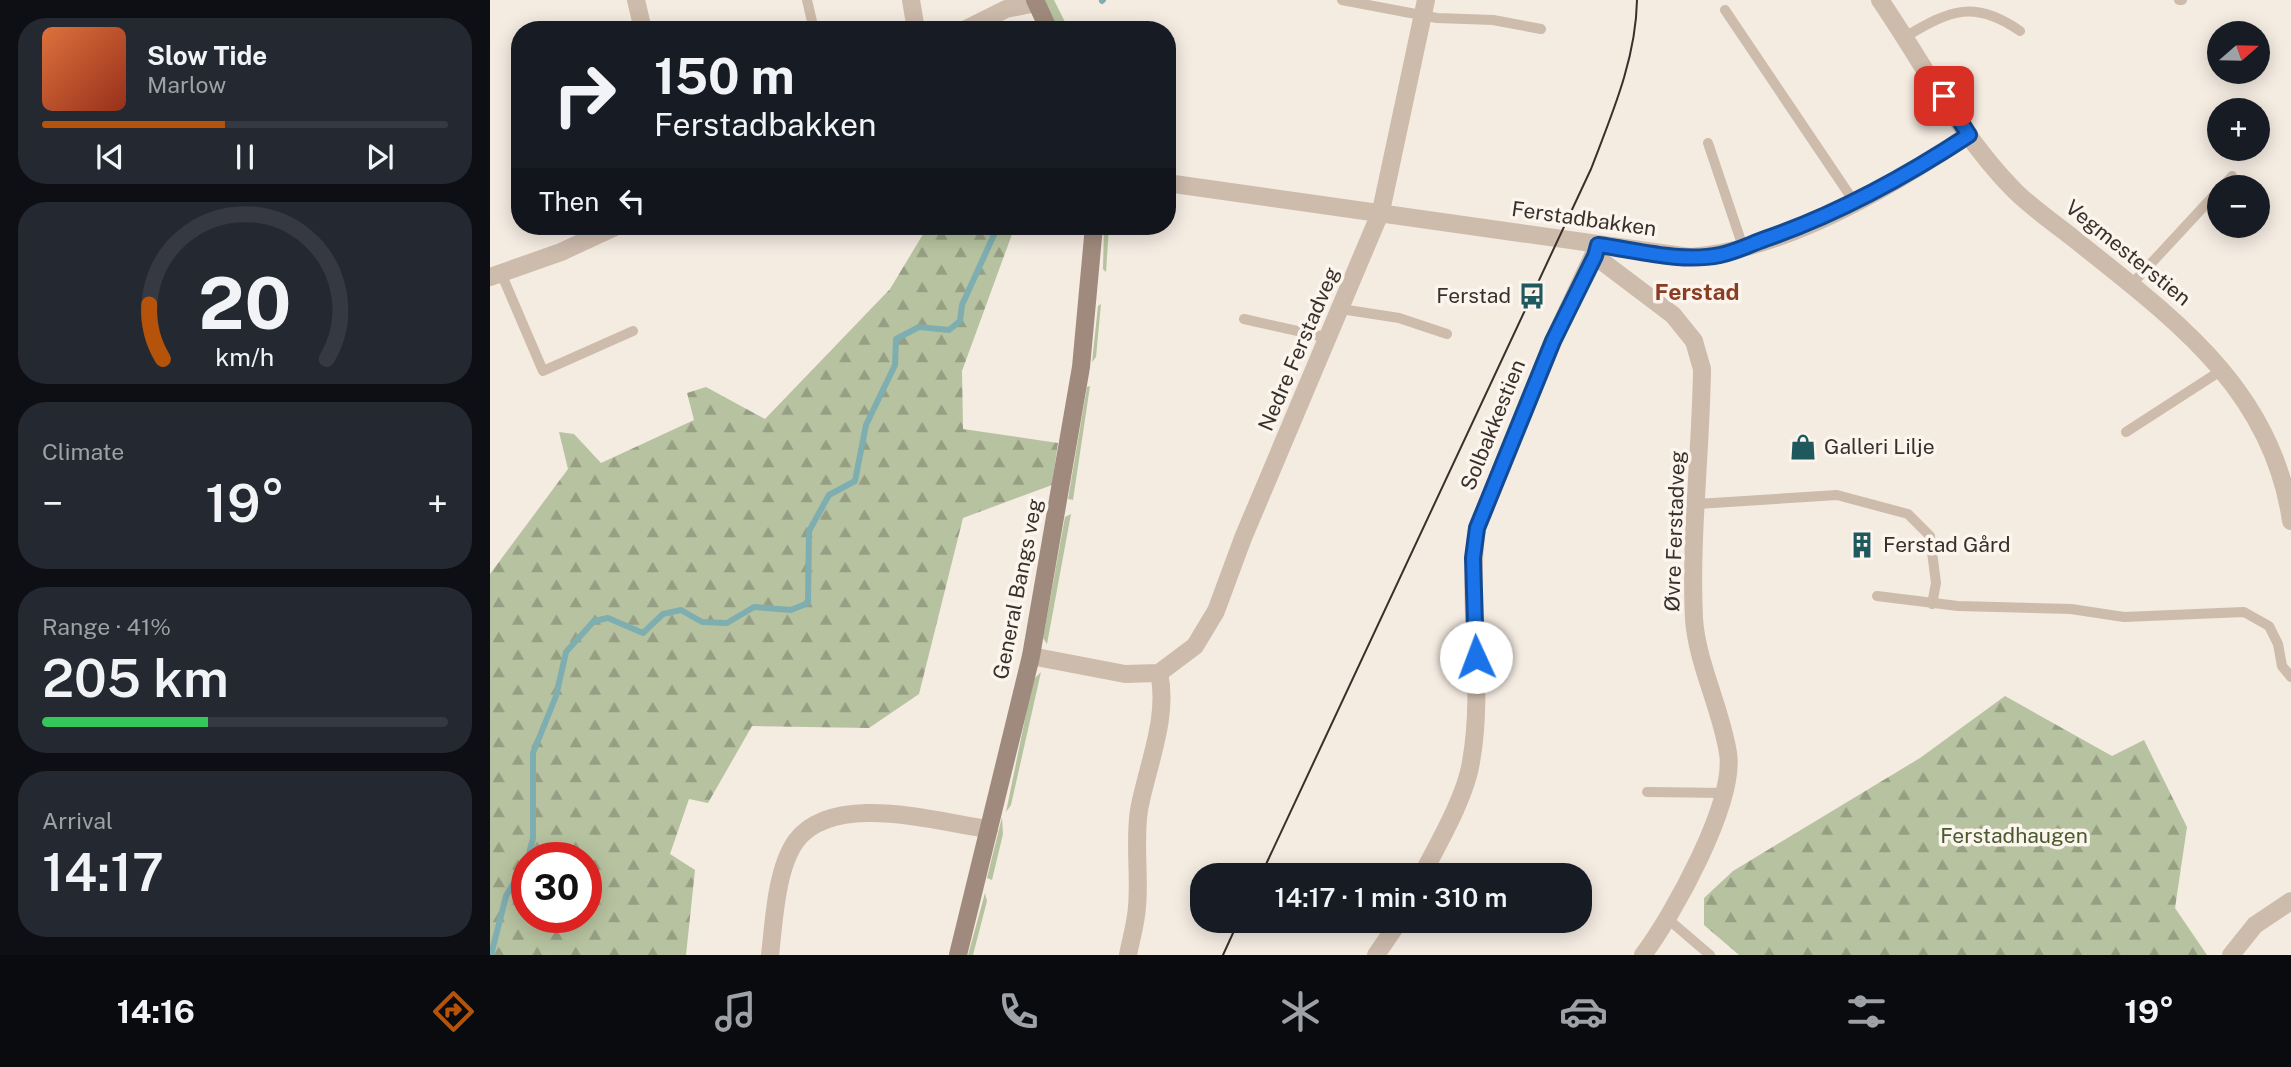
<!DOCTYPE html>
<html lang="en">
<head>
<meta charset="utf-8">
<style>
	body { margin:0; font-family:"Public Sans",sans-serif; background:#242831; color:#f1f3f6; height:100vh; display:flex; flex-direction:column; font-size:26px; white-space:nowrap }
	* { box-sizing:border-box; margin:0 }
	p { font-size:23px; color:#9ea1a6 }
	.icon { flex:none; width:38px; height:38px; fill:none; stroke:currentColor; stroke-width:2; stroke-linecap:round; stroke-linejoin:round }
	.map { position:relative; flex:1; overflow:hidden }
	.details { display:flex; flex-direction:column; gap:18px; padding:18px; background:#0d0f14; width:490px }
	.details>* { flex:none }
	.top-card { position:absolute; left:21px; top:21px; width:665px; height:214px; border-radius:28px; box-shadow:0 4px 18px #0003; background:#171b24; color:#f1f3f6; overflow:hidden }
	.needle { width:46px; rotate:70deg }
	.buttons { position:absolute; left:1717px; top:21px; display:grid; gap:14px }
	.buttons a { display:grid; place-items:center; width:63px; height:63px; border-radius:50%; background:#171b24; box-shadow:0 4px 18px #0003; font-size:35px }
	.speed { position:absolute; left:21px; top:842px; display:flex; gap:14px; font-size:35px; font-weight:700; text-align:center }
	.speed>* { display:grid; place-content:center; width:91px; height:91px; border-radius:50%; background:#171b24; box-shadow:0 4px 18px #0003; line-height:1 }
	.speed .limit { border:10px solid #d22; background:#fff; color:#111 }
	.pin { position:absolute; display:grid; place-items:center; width:60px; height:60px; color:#fff; margin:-30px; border-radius:14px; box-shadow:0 4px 10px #0006 }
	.me { position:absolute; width:77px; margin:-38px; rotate:358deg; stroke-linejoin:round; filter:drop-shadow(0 0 5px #0008) }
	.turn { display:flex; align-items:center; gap:24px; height:147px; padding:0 28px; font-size:32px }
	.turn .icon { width:91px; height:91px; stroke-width:2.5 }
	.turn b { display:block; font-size:49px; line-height:60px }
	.then { display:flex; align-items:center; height:66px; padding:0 28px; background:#0003; gap:14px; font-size:26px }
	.big { font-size:52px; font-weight:600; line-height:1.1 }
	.details .tile { flex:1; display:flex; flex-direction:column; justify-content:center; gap:10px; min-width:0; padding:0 24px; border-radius:28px; background:#242831 }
	.details .dial { align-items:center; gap:0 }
	.dial svg { height:182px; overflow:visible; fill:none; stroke:#363941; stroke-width:7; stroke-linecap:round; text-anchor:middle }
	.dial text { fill:#f1f3f6; stroke:none }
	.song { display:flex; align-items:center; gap:21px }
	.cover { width:84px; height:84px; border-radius:10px; background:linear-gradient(135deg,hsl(20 70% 55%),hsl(10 70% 35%)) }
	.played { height:7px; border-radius:4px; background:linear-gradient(90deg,#b45309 45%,#363941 45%) }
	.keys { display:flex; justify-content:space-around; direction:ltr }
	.heat { display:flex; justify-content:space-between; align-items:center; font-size:38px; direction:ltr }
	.charge { height:10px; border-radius:5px; background:linear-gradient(90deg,#34c759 41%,#363941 0) }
	.trip { position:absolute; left:700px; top:863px; width:402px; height:70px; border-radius:28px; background:#171b24; box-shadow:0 4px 18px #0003; font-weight:600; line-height:70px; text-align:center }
	.tabs { display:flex; height:112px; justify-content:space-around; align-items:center; background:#090b0e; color:#9ea1a6 }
	.tabs .icon { width:49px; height:49px }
	.tabs .current { color:#b45309 }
	.tabs b { font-size:32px; color:#f1f3f6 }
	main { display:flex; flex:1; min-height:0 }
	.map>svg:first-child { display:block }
	.grass { fill:#b7c3a0 }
	.forest { fill:url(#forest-firs); fill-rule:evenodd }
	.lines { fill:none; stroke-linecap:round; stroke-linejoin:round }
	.stream { stroke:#7faeb1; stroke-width:6 }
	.lane { stroke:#cdbbac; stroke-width:10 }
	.street { stroke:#cdbbac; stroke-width:18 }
	.secondary { stroke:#a08a7d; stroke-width:18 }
	.tram { stroke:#3a302b; stroke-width:2 }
	.route-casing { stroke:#114b97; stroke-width:18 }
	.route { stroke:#1a73e8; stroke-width:12 }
	.labels { text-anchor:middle; stroke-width:7; stroke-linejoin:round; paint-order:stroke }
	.street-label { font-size:21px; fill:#3a302b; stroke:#fbf5ee }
	.poi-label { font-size:21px; fill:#3a302b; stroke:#fbf5ee; text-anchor:start }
	.park-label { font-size:21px; fill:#49592e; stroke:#fbf5ee }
	.neighbourhood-label { font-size:23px; font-weight:bold; fill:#8b3d23; stroke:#fbf5ee }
</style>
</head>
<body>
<main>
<section class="details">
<div class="tile">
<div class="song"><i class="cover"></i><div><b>Slow Tide</b><p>Marlow</p></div></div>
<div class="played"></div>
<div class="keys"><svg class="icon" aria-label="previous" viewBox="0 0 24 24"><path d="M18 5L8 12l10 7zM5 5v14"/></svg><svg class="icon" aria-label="pause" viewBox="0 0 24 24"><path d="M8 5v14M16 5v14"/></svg><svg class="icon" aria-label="next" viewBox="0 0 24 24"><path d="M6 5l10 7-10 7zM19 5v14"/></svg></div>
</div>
<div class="tile dial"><svg viewBox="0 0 100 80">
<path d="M14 69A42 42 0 1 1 86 69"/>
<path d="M14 69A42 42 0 0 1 8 45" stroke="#b45309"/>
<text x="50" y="56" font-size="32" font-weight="700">20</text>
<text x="50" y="72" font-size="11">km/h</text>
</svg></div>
<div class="tile"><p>Climate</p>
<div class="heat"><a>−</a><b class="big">19°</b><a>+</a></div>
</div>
<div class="tile"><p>Range · 41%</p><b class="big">205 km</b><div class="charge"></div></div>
<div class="tile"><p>Arrival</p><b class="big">14:17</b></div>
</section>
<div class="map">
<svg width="1801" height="955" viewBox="0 0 1801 955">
	<defs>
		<pattern id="forest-firs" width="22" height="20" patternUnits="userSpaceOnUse" patternTransform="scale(1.75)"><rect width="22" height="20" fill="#b7c3a0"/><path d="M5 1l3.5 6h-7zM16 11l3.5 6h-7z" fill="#969f83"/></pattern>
	</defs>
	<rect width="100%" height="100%" fill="#f4ebe1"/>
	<path class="grass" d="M554 0H564L579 30H569Z
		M614 226H619L616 272 613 269Z
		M611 304 606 357 602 362 608 306Z
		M600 386 583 500 578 499 597 387Z
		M581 514 557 644 553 638 575 517Z
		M551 672 521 805 516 812 543 680Z
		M512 817 513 834 502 880 497 878Z
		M495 893 497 901 483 955H478Z"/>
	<path class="forest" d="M438 226H525L472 371 473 429 568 443 562 485 473 518 429 694 379 728 262 726 218 803 199 799 180 854 205 870 196 955H0V574L78 469 69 432 84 434 111 463 204 420 197 393 216 387 275 419 400 289ZM37 858H96V917H37Z
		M1515 696 1622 756 1654 740 1697 827 1685 908 1717 955H1249L1214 925V898L1243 871 1430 758Z"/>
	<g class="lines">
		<path class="stream" d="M612 1 613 0
			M38 858 43 838V753L66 696 76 652 104 621 118 618 153 633 173 614 191 610 212 622 237 623 264 607 301 610 318 603 319 531 339 495 365 481 376 425 405 365 406 339 429 327 459 330 470 321 472 305 508 226
			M1 955 16 896 37 861"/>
		<path class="lane" d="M317 0 324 30
			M852 0 947 18 1003 20 1051 29
			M1689 0H1692
			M1235 10 1365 203
			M1415 37C1461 9 1485 0 1530 31
			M1218 143 1253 247
			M1732 187 1742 176
			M11 273 53 371 143 331
			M1641 285 1729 190
			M851 309 909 318 957 334
			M754 319 839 338
			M1636 432 1732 370
			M1207 504 1347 495 1418 514 1440 536 1446 583 1442 604
			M1387 596 1468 606 1581 609 1634 617 1754 612 1779 626 1788 644 1792 666 1801 677
			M1157 792 1236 793
			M1179 920 1220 955"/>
		<path class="street" d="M146 0 153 30
			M421 0 426 30
			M1390 0C1433 63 1471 137 1525 191 1542 208 1564 223 1583 238 1680 316 1782 387 1801 521
			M474 30 516 9 546 3
			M677 183 1200 257C1296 250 1400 187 1479 135
			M1105 256 1183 315 1204 341 1212 369C1211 452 1200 536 1204 619 1207 663 1231 708 1238 753 1246 802 1183 915 1153 955
			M0 277 71 252 127 226
			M541 656 635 674 669 673 705 646 726 611 753 538 891 211 936 0
			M932 875C948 844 976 796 981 762 995 684 976 606 987 528L1063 341 1108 245
			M280 955C284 922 286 869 306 841 344 791 446 822 499 829
			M638 955C641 939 646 923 647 907 650 875 644 843 649 810 657 766 679 718 669 673
			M886 955 910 920
			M1741 955 1765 925 1801 901"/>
		<path class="secondary" d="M545 0 559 30
			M468 955 541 656 591 367 604 226"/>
		<path class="tram" d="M771 875 1101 169C1122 114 1146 59 1147 0
			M733 955 749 920"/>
	</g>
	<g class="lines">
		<g class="route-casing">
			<path id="route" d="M986 657 983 558 987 528 1063 341 1105 256 1108 245C1146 250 1191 263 1230 255 1245 252 1261 244 1275 239 1348 214 1415 177 1479 135L1454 96"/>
		</g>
		<use href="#route" class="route"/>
	</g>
	<defs>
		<g id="bus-bare" transform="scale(2.1)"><path d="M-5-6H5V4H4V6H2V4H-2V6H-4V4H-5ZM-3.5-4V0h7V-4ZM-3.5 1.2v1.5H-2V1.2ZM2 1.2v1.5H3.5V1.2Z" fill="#1f585d" stroke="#fbf5ee" stroke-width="2.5" paint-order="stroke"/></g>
		<g id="shop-bare" transform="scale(2.1)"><path d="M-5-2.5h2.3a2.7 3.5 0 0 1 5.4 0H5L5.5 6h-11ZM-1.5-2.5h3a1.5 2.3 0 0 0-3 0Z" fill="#1f585d" stroke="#fbf5ee" stroke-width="2.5" paint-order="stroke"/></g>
		<g id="building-bare" transform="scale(2.1)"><path d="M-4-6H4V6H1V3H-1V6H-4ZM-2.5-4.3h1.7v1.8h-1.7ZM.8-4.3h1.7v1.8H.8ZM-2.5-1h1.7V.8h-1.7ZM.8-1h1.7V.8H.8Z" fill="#1f585d" stroke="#fbf5ee" stroke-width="2.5" paint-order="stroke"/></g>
	</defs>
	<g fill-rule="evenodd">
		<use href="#bus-bare" x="1042" y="296"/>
		<use href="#shop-bare" x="1313" y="447"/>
		<use href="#building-bare" x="1372" y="545"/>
	</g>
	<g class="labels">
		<g class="street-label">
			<text transform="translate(1094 219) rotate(8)" y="7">Ferstadbakken</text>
			<text transform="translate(1638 253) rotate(39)" y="7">Vegmesterstien</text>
			<text transform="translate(809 349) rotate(-67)" y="7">Nedre Ferstadveg</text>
			<text transform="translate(1003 425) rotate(-68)" y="7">Solbakkestien</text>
			<text transform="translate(1185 531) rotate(-88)" y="7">Øvre Ferstadveg</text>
			<text transform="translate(528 589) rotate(-79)" y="7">General Bangs veg</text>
		</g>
		<g class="poi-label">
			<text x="1021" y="303" text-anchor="end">Ferstad</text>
			<text x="1334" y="454">Galleri Lilje</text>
			<text x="1393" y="552">Ferstad Gård</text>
		</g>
		<g class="park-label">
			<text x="1524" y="843">Ferstadhaugen</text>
		</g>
		<g class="neighbourhood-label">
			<text x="1207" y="300">Ferstad</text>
		</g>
	</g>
</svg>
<div class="buttons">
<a><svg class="needle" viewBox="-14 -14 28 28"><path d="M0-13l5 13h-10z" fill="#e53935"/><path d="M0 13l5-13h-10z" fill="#9ea1a6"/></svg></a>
<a>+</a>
<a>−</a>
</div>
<div class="speed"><div class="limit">30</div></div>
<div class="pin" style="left:1454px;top:96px;background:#d93025"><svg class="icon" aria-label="arrive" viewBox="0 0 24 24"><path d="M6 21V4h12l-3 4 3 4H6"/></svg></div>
<svg class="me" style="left:986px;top:657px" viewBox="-20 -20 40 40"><circle r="19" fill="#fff"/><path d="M0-13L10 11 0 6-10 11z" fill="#1a73e8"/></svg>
<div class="trip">14:17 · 1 min · 310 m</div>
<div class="top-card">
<div class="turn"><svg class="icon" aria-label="right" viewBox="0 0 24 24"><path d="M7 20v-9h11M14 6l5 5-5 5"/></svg><div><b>150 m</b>Ferstadbakken</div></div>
<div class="then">Then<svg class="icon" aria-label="left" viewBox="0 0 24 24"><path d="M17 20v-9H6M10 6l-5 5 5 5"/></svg></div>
</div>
</div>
</main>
<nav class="tabs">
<b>14:16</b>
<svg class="icon current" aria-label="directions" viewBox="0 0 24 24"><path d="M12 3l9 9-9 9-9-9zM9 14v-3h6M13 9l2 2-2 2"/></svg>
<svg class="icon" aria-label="music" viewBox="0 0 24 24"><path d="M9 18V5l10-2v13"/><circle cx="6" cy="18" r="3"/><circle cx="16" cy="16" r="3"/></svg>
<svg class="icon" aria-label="phone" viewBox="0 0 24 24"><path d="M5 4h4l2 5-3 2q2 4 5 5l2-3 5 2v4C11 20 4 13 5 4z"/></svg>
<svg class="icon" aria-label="climate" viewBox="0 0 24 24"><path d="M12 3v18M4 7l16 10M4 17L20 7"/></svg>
<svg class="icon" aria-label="car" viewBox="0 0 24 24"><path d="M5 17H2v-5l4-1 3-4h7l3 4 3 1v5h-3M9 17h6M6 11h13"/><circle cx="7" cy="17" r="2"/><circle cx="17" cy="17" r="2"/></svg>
<svg class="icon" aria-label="filters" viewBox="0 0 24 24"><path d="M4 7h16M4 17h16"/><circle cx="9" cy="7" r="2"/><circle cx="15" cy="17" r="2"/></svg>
<b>19°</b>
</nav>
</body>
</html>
